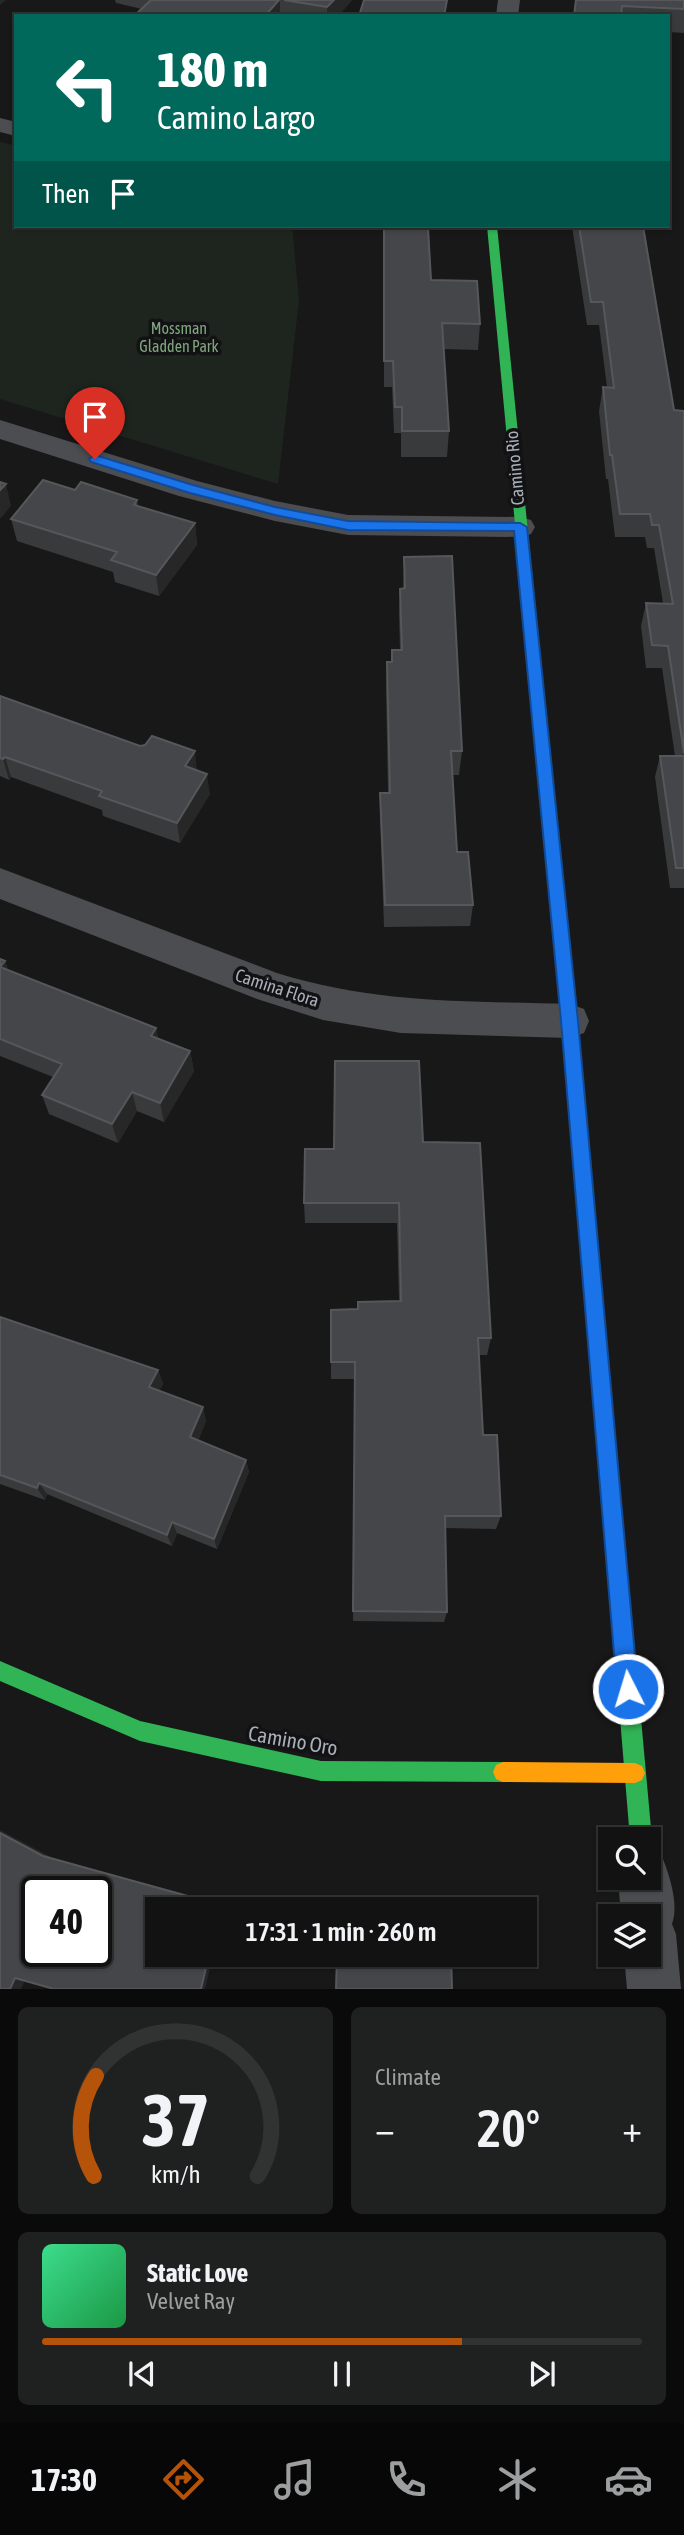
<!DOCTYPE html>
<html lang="en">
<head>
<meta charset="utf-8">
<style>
	body { margin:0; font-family:"Asap Condensed",sans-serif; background:#1f2020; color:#f1f3f6; height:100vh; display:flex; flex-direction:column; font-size:26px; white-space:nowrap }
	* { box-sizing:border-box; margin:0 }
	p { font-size:23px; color:#9c9e9f }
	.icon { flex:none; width:38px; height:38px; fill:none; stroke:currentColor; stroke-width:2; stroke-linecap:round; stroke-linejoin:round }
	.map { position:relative; height:1989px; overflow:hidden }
	.drawer { display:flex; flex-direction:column; gap:18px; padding:18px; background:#0a0a0a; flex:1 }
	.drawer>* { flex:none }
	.guide { position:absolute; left:14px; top:14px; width:656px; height:214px; border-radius:0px; box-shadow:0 2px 5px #0004,0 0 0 2px #313232; background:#00695c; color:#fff; overflow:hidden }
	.buttons { position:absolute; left:598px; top:1827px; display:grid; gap:14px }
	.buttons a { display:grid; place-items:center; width:63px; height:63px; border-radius:0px; background:#121212; box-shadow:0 2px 5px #0004,0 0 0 2px #313232; font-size:35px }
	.speed { position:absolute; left:21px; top:1876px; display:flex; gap:14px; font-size:35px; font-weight:700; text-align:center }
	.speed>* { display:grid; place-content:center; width:91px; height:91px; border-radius:50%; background:#121212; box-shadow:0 2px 5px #0004,0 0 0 2px #313232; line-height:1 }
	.speed .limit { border:4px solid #111; border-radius:10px; background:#fff; color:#111 }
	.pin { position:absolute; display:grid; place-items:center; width:60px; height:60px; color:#fff; margin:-72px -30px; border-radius:50% 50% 50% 0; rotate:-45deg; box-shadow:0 0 7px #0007 }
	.pin .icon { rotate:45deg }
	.me { position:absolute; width:77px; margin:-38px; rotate:355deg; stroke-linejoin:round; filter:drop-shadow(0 0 5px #0008) }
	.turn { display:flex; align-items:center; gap:24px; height:147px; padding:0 28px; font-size:32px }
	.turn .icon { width:91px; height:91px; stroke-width:2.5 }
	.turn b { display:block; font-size:49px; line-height:60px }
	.then { display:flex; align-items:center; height:66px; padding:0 28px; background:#0003; gap:14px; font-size:26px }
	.big { font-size:52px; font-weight:600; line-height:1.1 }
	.drawer .tile { flex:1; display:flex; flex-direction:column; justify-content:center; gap:10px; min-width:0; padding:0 24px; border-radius:10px; background:#1f2020 }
	.drawer .dial { align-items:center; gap:0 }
	.dial svg { height:182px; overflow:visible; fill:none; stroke:#313232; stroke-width:7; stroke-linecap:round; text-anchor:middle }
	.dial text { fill:#f1f3f6; stroke:none }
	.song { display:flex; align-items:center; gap:21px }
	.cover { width:84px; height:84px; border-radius:10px; background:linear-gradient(135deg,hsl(150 70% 55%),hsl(140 70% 35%)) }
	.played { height:7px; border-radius:4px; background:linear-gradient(90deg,#b45309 70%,#313232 70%) }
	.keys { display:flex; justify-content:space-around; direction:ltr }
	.heat { display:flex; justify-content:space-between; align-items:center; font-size:38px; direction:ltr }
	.drawer .tiles { flex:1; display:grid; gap:18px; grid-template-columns:1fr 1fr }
	.tile:last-child { grid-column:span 2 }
	.trip { position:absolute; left:145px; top:1897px; width:392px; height:70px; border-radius:0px; background:#121212; box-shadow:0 2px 5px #0004,0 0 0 2px #313232; font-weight:600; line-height:70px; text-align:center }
	.menu { display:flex; height:112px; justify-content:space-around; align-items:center; background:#070707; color:#9c9e9f }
	.menu .icon { width:49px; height:49px }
	.menu .current { color:#b45309 }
	.menu b { font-size:32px; color:#f1f3f6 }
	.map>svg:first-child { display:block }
	.green { fill:#1e251e }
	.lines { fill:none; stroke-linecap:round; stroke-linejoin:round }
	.street { fill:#4c4d51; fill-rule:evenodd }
	.fast { fill:#30b455; fill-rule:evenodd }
	.slow { fill:#ff9f0a; fill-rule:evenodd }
	.jam { fill:#e5322d; fill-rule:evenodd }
	.wall { fill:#393a3b }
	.shaded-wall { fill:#272728 }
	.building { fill:#454649; stroke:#55575a; stroke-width:2; fill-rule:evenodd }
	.route { fill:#1a73e8; stroke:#114b97; stroke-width:2 }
	.labels { text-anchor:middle; stroke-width:7; stroke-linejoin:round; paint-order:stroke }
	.far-park-label { font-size:16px; fill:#80a57f; stroke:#121214 }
	.street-label { font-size:18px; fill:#a9afb9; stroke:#121214 }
	.near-street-label { font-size:21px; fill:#a9afb9; stroke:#121214 }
</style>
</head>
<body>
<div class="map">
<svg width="684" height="1989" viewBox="0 0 684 1989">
	<rect width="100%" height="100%" fill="#181818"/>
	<path class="green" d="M0 142 16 146V226H292L299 300 278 484 0 399Z"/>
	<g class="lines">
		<path class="street" d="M498 0H520L518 16H496Z
			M0 118 16 122V136L0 132Z
			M0 420 197 481 275 501 348 515 520 517 531 520 535 527 531 534 520 537 348 535 275 521 179 496 0 439Z
			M0 868 277 973C376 1004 467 1001 570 1004L584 1009 589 1021 584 1033 570 1038 401 1033 323 1020 257 999 0 899Z
			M649 1854 663 1859C670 1877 679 1905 672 1924L676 1934 681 1989H627L624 1955H649V1916H621L618 1878H649Z"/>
		<path class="fast" d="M487 226H497L551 759 544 764 537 759Z
			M601 1369 607 1372 610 1378 652 1839 649 1845V1839H630L592 1378 595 1372Z
			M0 1661 140 1721 321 1761 503 1762 510 1765 513 1772 510 1779 503 1782 321 1781 140 1741 0 1681Z"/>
		<path class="slow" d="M567 983 573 985 575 990 610 1378 607 1384 601 1387 595 1384 592 1378 559 990 561 985Z
			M503 1762 635 1763 642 1766 645 1773 642 1780 635 1783 503 1782 496 1779 493 1772 496 1765Z"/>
		<path class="jam" d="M544 754 551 759 575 990 573 995H561L559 990 537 759Z"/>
	</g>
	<path class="wall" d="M115 0H352L338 16H134L142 9 116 3Z
		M575 0H684V33L668 32V16H574Z
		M572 226H643L674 410 684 411V888H670L655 777 660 756H675L662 668H646L641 626 646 603H663L654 548H647L645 537H615L608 479H606L599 411 603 387H607L599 325H587Z
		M384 227 431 280 480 324 478 350 444 349 449 431 447 457H401V433H394L392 387H384Z
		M75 490 137 500 138 506 195 523 197 545 159 596 115 582 113 572 17 541 11 519Z
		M404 557 462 751 459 775H452L457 852 473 905 470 926 384 927 380 816V793H388L386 686 387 662H391L392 650H400L399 614 400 589H403Z
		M0 696 197 770 210 794 180 843 103 816 102 810 11 777 9 780 0 776Z
		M0 959 5 961 8 970 156 1028 158 1039 190 1051 194 1071 164 1122 137 1111 118 1143 49 1114 42 1095 53 1077 0 1056Z
		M423 1142 491 1338 487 1355H479L483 1435 501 1516 496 1529 445 1528 447 1612 444 1622 353 1621 355 1379H331V1310L358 1309 399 1301 397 1223H305L304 1203 334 1149Z
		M0 1317 158 1370 163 1384 159 1391 206 1421 198 1441 246 1460 249 1472 217 1549 177 1533 172 1546 47 1494 45 1500 0 1484Z"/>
	<path class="shaded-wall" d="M0 0H6L0 5Z
		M280 0V16H265Z
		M334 0H352L338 16H327V7Z
		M6 484 11 506 0 519V490Z
		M195 523 197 545 159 596 156 575Z
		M195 751 197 771 185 766Z
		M5 757 11 777 9 780 3 759Z
		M207 774 210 794 180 843 177 823Z
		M5 961 12 982 0 967Z
		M156 1028 160 1048 151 1036Z
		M190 1051 194 1071 164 1122 160 1103Z
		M132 1092 137 1111 118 1143 112 1124Z
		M158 1370 163 1384 154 1400 149 1387Z
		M203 1407 206 1421 194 1450 190 1437Z
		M246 1460 249 1472 217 1549 214 1539Z
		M39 1483 47 1494 45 1500 37 1488Z
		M172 1522 177 1533 172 1546 167 1535Z
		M0 1830 53 1858 225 1905 224 1909H219L43 1856 0 1833Z
		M209 1955H213L205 1989H201Z
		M27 1975 21 1989H10L15 1978Z"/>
	<path class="building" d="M151 0H279L265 16H134Z
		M284 0H334L327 7Z
		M364 0H447L444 16H359Z
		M576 0H684V9L622 6 621 16H574Z
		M579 226H643L674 410 684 411V753L668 646 652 645 646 603 673 604 659 525H652L650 514H620L612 455H610L603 387 614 388 603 302H591Z
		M384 227 428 228 431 280 477 281 480 324 442 323 449 431H402V407H395L393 361H384Z
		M43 480 75 490 81 482 137 500 134 505 195 523 156 575 111 560 117 552 11 519Z
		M0 482 6 484 0 490Z
		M452 556 462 751H451L457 852H468L473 905H385L380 793H390L387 662H392V650H402L400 589 405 588 404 557Z
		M0 696 140 746 145 745 152 736 195 751 185 766 207 774 177 823 99 796 102 791 5 757 3 759 0 758Z
		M660 756H684V868H676Z
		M0 959 5 961 0 967 156 1028 151 1036 190 1051 160 1103 132 1092 112 1124 42 1095 62 1064 0 1039Z
		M335 1061H419L423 1142 480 1143 491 1338H478L483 1435H497L501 1516H445L447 1612 353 1611 355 1362H331V1310L358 1309V1302L401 1301 399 1203H304L305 1149H334Z
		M0 1317 158 1370 149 1387 203 1407 190 1437 246 1460 214 1539 172 1522 167 1535 39 1483 37 1488 0 1475Z
		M0 1833 43 1856 220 1905 219 1909H158V1955H209L201 1989H54L15 1978 10 1989H0ZM37 1892H96V1951H37Z
		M337 1955H451L452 1989H336Z"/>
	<path class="route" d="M95 455 193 485 275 507 348 521 520 523 527 527 578 1021 638 1689 635 1696 628 1699 620 1696 617 1689 561 1021 514 531 348 530 275 515 190 493 91 462 89 459Z"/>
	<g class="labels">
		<g class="far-park-label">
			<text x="179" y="334">Mossman<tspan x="179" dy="18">Gladden Park</tspan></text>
		</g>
		<g class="street-label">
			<text transform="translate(515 468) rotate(-95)" y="6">Camino Rio</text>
			<text transform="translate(277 988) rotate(18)" y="6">Camina Flora</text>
		</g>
		<g class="near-street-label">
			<text transform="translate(293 1741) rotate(10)" y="7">Camino Oro</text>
		</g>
	</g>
</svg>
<div class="buttons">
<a><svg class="icon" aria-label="search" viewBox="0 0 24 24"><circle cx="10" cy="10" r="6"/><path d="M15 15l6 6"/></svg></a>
<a><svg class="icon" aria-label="layers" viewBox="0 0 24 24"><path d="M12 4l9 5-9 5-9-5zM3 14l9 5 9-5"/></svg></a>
</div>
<div class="speed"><div class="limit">40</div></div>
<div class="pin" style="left:95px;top:459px;background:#d93025"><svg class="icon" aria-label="arrive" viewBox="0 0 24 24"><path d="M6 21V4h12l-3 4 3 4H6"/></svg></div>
<svg class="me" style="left:628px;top:1689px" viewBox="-20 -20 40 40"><circle r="17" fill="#1a73e8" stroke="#fff" stroke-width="3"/><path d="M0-11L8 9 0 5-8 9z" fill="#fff"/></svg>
<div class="trip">17:31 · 1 min · 260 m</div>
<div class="guide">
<div class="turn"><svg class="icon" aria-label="left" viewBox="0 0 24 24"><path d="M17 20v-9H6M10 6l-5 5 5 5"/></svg><div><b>180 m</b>Camino Largo</div></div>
<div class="then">Then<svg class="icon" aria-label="arrive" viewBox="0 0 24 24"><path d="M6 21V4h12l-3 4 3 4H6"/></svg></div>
</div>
</div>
<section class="drawer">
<div class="tiles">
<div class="tile dial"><svg viewBox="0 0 100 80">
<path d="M14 69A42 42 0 1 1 86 69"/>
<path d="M14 69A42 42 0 0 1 15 25" stroke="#b45309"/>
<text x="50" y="56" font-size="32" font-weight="700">37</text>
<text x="50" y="72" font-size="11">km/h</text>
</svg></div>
<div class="tile"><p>Climate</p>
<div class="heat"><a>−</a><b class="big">20°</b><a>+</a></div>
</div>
<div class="tile">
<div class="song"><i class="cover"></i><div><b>Static Love</b><p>Velvet Ray</p></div></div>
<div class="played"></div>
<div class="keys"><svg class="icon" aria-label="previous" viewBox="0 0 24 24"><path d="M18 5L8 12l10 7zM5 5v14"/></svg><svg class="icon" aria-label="pause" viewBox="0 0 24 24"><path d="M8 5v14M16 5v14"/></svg><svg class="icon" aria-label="next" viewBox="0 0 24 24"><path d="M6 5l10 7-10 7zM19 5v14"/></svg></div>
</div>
</div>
</section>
<nav class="menu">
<b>17:30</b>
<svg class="icon current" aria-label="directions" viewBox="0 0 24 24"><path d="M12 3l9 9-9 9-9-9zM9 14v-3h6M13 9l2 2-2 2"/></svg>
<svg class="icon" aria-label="music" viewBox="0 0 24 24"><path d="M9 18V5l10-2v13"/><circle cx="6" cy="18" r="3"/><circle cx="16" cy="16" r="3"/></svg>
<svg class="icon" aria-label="phone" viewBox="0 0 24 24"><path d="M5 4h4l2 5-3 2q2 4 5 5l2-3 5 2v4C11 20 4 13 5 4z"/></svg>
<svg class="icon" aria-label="climate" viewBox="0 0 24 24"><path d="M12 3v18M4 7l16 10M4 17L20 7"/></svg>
<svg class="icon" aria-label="car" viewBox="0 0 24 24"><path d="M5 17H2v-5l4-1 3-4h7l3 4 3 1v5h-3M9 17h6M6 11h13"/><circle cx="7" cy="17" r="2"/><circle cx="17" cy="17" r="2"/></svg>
</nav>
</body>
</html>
